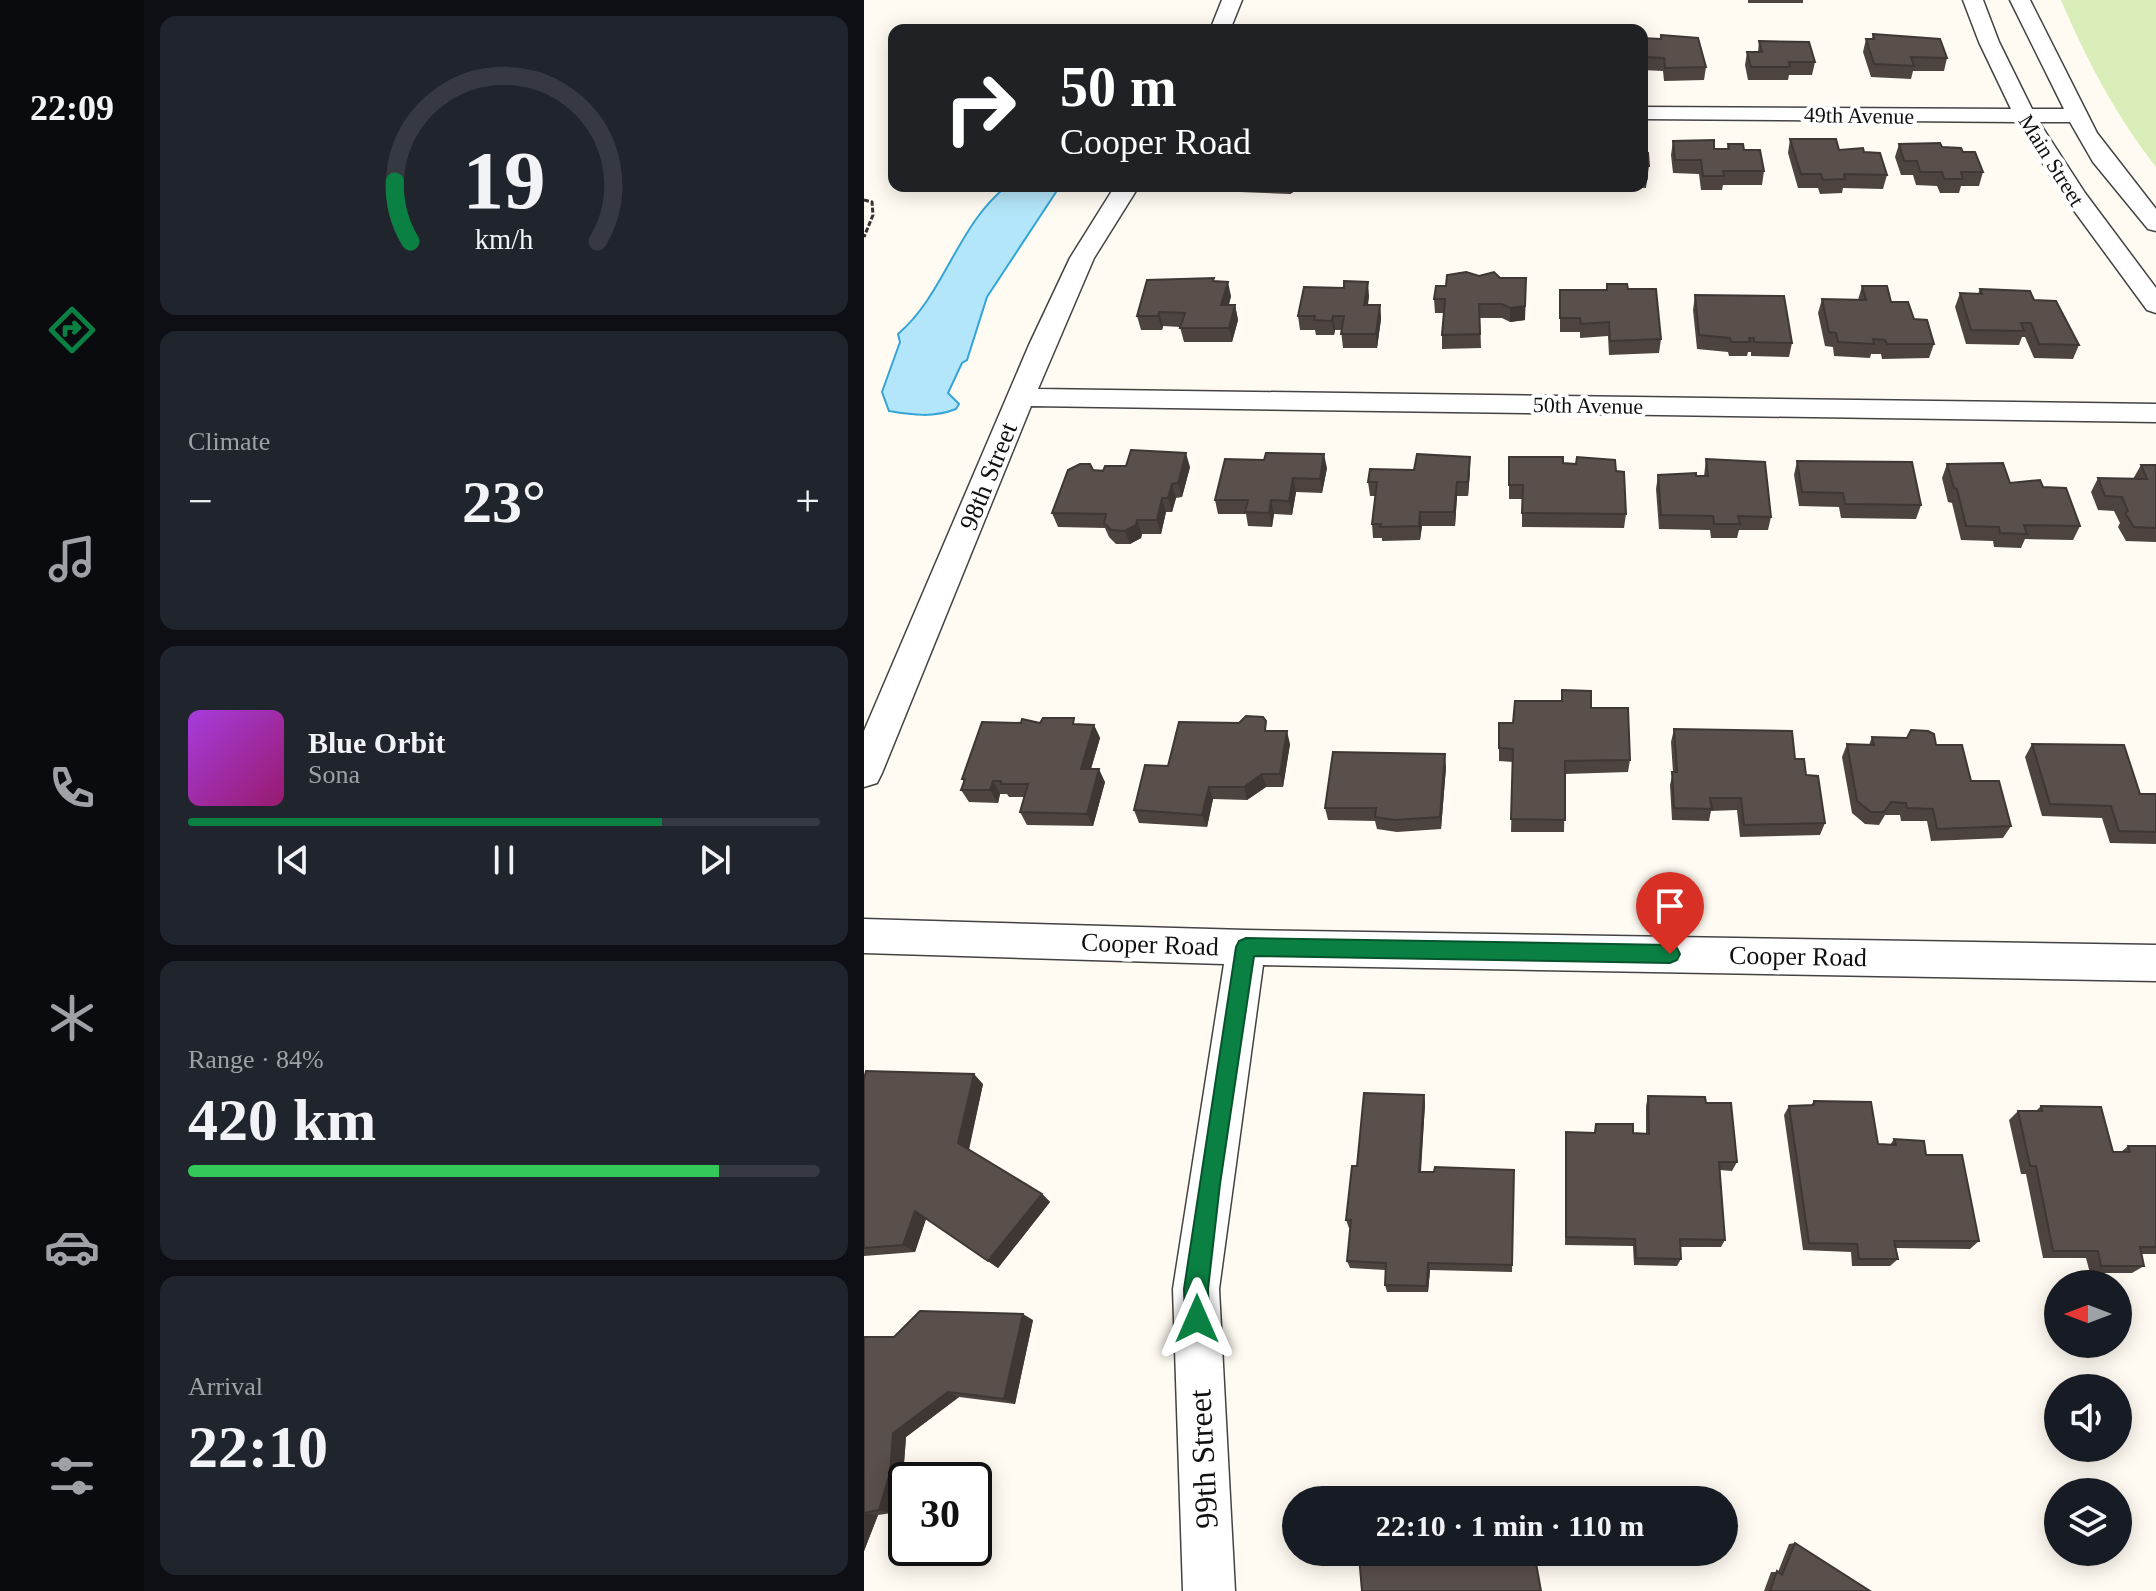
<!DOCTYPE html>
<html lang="en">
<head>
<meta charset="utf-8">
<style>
	body { margin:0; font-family:Georgia,serif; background:#20242c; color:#f1f3f6; height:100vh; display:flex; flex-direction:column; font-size:30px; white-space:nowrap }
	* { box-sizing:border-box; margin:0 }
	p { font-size:26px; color:#9ea1a6 }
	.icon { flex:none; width:44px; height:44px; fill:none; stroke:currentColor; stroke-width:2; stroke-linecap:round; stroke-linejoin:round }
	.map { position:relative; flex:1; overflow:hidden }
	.side { display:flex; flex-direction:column; gap:16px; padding:16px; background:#0d0f14; width:720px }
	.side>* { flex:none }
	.banner { position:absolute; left:24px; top:24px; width:760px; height:168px; border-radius:16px; box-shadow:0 4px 20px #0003; background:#202124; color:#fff; overflow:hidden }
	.needle { width:52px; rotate:270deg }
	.tools { position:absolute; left:1180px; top:1270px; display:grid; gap:16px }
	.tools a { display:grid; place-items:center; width:88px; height:88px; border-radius:50%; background:#171b24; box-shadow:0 4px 20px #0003; font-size:40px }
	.speed { position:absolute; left:24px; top:1462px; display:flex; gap:16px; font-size:40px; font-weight:700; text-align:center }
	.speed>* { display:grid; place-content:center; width:104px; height:104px; border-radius:50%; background:#171b24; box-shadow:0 4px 20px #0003; line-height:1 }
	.speed .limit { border:4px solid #111; border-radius:12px; background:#fff; color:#111 }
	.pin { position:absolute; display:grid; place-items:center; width:68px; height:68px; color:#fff; margin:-82px -34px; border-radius:50% 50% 50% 0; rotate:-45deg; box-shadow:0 0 8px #0007 }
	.pin .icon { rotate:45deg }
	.me { position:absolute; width:88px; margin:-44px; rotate:0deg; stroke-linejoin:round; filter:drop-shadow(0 0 6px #0008) }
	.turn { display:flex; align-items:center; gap:28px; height:168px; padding:0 40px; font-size:36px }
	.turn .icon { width:104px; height:104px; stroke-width:2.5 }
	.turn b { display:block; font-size:56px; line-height:68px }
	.big { font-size:60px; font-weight:700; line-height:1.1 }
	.side .widget { flex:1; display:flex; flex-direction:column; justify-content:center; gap:12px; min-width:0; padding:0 28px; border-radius:16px; background:#20242c }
	.side .dial { align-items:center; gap:0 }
	.dial svg { height:208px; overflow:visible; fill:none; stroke:#363941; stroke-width:7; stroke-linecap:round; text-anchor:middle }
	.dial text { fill:#f1f3f6; stroke:none }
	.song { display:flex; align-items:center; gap:24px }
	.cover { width:96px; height:96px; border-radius:12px; background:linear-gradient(135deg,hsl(280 70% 55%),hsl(320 70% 35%)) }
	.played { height:8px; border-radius:4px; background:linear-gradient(90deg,#0b8043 75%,#363941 75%) }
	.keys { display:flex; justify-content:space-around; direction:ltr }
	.heat { display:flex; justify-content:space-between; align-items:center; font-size:44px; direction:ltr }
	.charge { height:12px; border-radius:6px; background:linear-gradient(90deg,#34c759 84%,#363941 0) }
	.trip { position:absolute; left:418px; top:1486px; width:456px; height:80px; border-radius:40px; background:#171b24; box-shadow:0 4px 20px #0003; font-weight:700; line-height:80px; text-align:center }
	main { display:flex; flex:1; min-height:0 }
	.menu { display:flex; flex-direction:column; width:144px; justify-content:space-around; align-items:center; background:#090b0e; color:#9ea1a6 }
	.menu .icon { width:56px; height:56px }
	.menu .current { color:#0b8043 }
	.menu b { font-size:36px; color:#f1f3f6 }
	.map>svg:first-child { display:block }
	.green { fill:#d8edb8 }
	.water { fill:#b3e6fa; stroke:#35a4d6; stroke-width:2 }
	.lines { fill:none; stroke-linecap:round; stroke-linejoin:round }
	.minor-casing { stroke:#434343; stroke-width:3 }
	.path { stroke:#323232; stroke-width:3; stroke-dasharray:5 2; stroke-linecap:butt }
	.minor { fill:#fff; fill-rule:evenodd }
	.wall { fill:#4d4440 }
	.shaded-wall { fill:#3e3734 }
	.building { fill:#594f4b; stroke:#3e3734; stroke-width:2 }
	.route { fill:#0b8043; stroke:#07532c; stroke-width:2 }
	.labels { text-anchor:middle; stroke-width:8; stroke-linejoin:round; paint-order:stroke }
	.far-street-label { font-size:22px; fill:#101010; stroke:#fff }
	.street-label { font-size:26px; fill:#101010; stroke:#fff }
	.near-street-label { font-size:32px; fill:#101010; stroke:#fff }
</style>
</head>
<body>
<main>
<nav class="menu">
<b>22:09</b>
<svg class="icon current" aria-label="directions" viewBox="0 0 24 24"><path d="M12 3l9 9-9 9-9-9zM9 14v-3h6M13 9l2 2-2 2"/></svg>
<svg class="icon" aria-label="music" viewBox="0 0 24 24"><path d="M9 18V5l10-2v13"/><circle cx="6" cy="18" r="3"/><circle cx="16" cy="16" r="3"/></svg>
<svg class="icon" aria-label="phone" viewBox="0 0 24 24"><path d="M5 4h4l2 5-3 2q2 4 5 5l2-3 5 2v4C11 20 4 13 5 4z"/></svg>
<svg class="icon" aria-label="climate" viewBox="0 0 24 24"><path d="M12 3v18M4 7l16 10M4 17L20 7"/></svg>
<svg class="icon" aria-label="car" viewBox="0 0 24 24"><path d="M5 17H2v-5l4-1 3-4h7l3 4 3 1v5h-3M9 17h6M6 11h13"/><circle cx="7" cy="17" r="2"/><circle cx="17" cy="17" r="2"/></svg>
<svg class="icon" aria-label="filters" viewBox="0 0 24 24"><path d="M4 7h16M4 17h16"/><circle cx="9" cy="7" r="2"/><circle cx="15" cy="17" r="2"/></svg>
</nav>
<section class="side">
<div class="widget dial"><svg viewBox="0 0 100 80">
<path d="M14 69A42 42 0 1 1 86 69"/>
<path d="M14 69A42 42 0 0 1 8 46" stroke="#0b8043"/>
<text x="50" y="56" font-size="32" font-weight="700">19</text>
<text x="50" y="72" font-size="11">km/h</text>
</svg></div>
<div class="widget"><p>Climate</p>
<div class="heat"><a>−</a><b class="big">23°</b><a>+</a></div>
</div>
<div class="widget">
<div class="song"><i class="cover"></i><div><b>Blue Orbit</b><p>Sona</p></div></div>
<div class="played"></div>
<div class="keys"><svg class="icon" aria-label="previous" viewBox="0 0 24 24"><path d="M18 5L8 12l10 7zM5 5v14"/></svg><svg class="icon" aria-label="pause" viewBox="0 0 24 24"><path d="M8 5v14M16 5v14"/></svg><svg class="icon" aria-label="next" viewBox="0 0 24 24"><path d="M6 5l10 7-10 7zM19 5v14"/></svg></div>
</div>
<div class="widget"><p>Range · 84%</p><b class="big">420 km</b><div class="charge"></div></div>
<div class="widget"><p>Arrival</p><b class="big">22:10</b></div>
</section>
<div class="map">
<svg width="1292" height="1591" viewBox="0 0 1292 1591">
	<rect width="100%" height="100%" fill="#fffbf2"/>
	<path class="green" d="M1197 0H1292V167C1252 116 1222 59 1197 0Z"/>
	<path class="water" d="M143 186H196L123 297 103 360 98 363 84 393 95 404 92 409C69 418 49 415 25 411L18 392 36 342 34 334C81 294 93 225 143 186Z"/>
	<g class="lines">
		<g class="minor-casing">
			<path id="minor" d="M358 0H378L366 30H346Z
				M1099 0H1119L1135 42 1168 109H1200L1146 0H1166L1233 133 1292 209V231L1284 229 1229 162 1206 122H1175L1221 193 1292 288V313L1283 310 1200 197 1153 122 778 119V107L1147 109 1115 42Z
				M251 186H275L230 258 174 389 1292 404V422L167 406 18 773 13 783 0 787V731L165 345 206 258Z
				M0 919 382 930 1292 945V981L399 965 355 1289 371 1591H319L309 1289 360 964 0 953Z"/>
		</g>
		<path class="path" d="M0 200 8 202 9 215 0 237"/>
		<use href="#minor" class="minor"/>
	</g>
	<path class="wall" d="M884 0H939V3H884Z
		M1009 34 1083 58 1080 71H1049L1047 79 1007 77 999 52 1002 39H1008Z
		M778 38 842 67 840 80 800 81 799 71 778 70Z
		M895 41 951 62 948 75H925L924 80H884L881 65 883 52H894Z
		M926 139 975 150 1000 152 1023 175 1019 189 979 188 978 193 956 194 954 188H934L924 153Z
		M809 141 850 149H863L864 144 880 150 900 171 898 185H859L858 190H837L835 174 809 173 807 155Z
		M1035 144 1078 147 1099 152 1119 172 1115 186H1097L1095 193H1076L1073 186 1052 185 1049 175H1037L1031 157Z
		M778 145 785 166 782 188 727 186 721 191H710L704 188V186H778Z
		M349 186H432L431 191 426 194 350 191Z
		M476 186H561V187L476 188Z
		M594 186H628V189Z
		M602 272 661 320 646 322 638 318H616L617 348 578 349V335L580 313H571L570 299 582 286Z
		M350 278V281L367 296 365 305H371L374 320 368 342H320L316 327 299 326 298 330H277L273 316Z
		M998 286 1027 302 1050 319 1070 344 1065 358 1018 359 1017 354H1007L1006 358 970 356 969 347 961 346 954 313 958 299 994 300Z
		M764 289 797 339 795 353 745 355 744 336 716 338V332H696V290H742Z
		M1116 289 1170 300 1215 345 1209 359 1170 358 1161 337H1158L1155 345 1102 344 1091 307 1096 293 1114 294Z
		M831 295 928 343 925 357 887 356V352H884L883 356H865L864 352 833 349 829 310Z
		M505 296 504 305H516L517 319 513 348H479L477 330H471L470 335H452L451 330H436L434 316Z
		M645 457 752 471 762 514 760 528 658 527V499H645Z
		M842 459 907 517 904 530H875L873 538H847L846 530 795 529 792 489 794 475 840 476Z
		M933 461 1057 505 1052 519 977 518 975 507 935 506 930 475Z
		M1083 464 1146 483 1179 487 1216 526 1209 540 1161 539 1157 548 1130 547 1129 541 1097 540 1088 503 1084 502 1078 478Z
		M1277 465H1292V542L1262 541 1254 527 1256 523 1250 511 1234 510 1227 492 1234 478 1269 479Z
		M326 467 318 497 312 498 308 512H302L297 534H278L277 538 266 544H252L245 537 241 528 194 527 188 513 229 470Z
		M463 468 458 493 432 492 428 515 410 514 408 527 384 526 382 514H354L351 500Z
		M606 471 604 496H593L591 526H558L556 540 518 541V538H509L508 524 511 496H506L504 482Z
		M698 690 727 708 766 760 764 772 701 774 700 832H647L649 762 635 761V748L649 723 697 701Z
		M176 723 230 725 236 738 227 769 241 782 229 826 163 825 156 812 161 797H145L143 794H136L134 803 105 802 97 790 100 782 98 779Z
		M810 729 931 759 942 775 961 823 956 835 876 837 873 810 847 811 845 821 808 820 806 785 809 772 807 742Z
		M405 731 426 744 419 787H402L383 800 349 799 343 827 275 823 270 810 304 766Z
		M1008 737 1072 745 1107 781 1147 826 1139 838 1067 841 1063 821H1037L1036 815H1021L1015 825 1001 824 988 813 978 757 983 744 1005 745Z
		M1168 744 1276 794H1292V844L1246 843 1238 818 1178 816 1161 757Z
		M582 767 577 829 533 832 513 829 511 821 464 820 461 808Z
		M0 1079 119 1084 105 1150 178 1194 186 1202 134 1268 62 1219 51 1252 0 1256Z
		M560 1095 561 1104 557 1172 650 1170 648 1272 566 1270 564 1292H523L521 1285V1270L486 1268 483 1261 486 1228H485L482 1220 493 1166Z
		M784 1096 842 1103 873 1162 868 1171 856 1170 861 1240 857 1247H816L817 1259 813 1266 770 1265 769 1246 701 1245 702 1132 730 1133 732 1124 769 1133 782 1134V1106Z
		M950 1101 1014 1144 1026 1145 1030 1139 1062 1155 1115 1241 1106 1249 1032 1248 1034 1259 1026 1266H988L987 1252 939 1250 920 1115 925 1106 947 1105Z
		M1177 1106 1249 1152H1257L1264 1146H1292V1254H1277L1280 1266 1268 1273H1226L1222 1258H1179L1162 1174H1157L1145 1120 1154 1111H1172Z
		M169 1320 151 1404 95 1397 42 1437 39 1476 28 1513 14 1515 0 1551V1337H30Z
		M931 1543 1006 1591H900L907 1572H914L925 1544Z"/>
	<path class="shaded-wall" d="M425 186H432L431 191 426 194Z
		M364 282 367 296 360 320 357 305Z
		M504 282 505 296 501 319 500 305Z
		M662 292 661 320 646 322V308Z
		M371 305 374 320 368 342 365 328Z
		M516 305 517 319 513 348 512 334Z
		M295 312 299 326 298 330 294 316Z
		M469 316 471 330 470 335 468 321Z
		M322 453 326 467 318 497 314 483Z
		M460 454 463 468 458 493 456 479Z
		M606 457V471L604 496V482Z
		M429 478 432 492 428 515 425 501Z
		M593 482V496L591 526 590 512Z
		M308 484 312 498 308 512 304 498Z
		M298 498 302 512 297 534 293 520Z
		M407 500 410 514 408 527 405 513Z
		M556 512 558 526 556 540 555 526Z
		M273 520 278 534 277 538 266 544 261 531Z
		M230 725 236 738 223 782 217 769Z
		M423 731 426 744 419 787 416 774Z
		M581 754 582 767 577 829 576 817Z
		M235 769 241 782 229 826 223 814Z
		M398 774 402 787 383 800 380 787Z
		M129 781 136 794 134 803 126 790Z
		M345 787 349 799 343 827 338 815Z
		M110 1074 119 1084 104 1152 94 1143Z
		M560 1095 561 1104 556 1180 555 1172Z
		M178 1194 186 1202 134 1268 124 1261Z
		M51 1211 62 1219 51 1252 39 1245Z
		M564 1263 566 1270 564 1292 563 1286Z
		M159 1314 169 1320 151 1404 140 1399Z
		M84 1392 95 1397 42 1437 39 1476 28 1513 15 1510 29 1433Z
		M0 1513 14 1515 0 1551Z"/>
	<path class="building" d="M1009 34 1076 39 1083 58 1047 57 1050 66 1010 64 1002 39H1010Z
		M797 35 834 38 842 67 801 68 800 58 778 57V38L797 39Z
		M895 41 945 42 951 62H925L926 67H887L883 52H898Z
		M926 139H972L975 150 999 148 1000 152 1016 153 1023 175 980 174 981 179 959 180 957 174H937Z
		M850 140V149H865L864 144H879L880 150H896L900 171H859L860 176H839L837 160H811L809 141Z
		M1076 143 1078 147 1097 148 1099 152H1111L1119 172H1097L1099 179H1080L1078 172H1056L1053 161H1040L1035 144Z
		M778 145H781V153H784L785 166H782L783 174H778Z
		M602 272 615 276 630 272 636 278H662L661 306 646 308 638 304H615L616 334 578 335 581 299H570L572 286H582L583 275Z
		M350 278 349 281 364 282 357 305H371L365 328H316L321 313 295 312 294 316H273L283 280Z
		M480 281 504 282 500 305H516L512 334H477L480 316H469L468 321 450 320 451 316H434L440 287 480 288Z
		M743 284H763L764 289H792L797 339 746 341 745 322 717 324 716 318H696V290H743Z
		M998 286H1023L1027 302H1044L1050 319 1063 320 1070 344H1023L1021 340 1009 339 1010 344 974 342 972 333 965 332 958 299 1002 300Z
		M1116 289 1166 291 1170 300 1192 301 1215 345 1175 344 1167 323H1157L1160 331 1107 330 1096 293 1118 294Z
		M831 295 920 296 928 343 890 342V338H885L886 342H867L866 338 835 335Z
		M267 450 322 453 314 483 308 484 304 498H298L293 520H273L272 525 261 531 247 530 240 523 242 514 188 513 204 470 216 464H226L229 470 239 471 241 466H262Z
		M402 453 460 454 456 479 429 478 425 501 407 500 405 513 381 512 384 500H351L361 459 400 460Z
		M553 454 606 457 604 482H593L590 512H556L555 526 516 527 517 524H508L513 482H504L506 469 550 470Z
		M645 457H699V463L712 464 713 457 751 460 752 471 760 472 762 514 658 513 659 485H645Z
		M842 459 901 462 907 517 874 516 876 524H850L849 516 797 515 794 475 832 473V476H844Z
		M933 461 1048 462 1057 505 981 504 979 493 938 492Z
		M1139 463 1146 483 1176 480 1179 487 1202 488 1216 526 1160 525 1163 534 1136 533 1135 527 1102 526 1093 489 1090 488 1083 464Z
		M1277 465H1292V528L1270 527 1261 513 1264 511 1258 497 1241 496 1234 478 1283 479Z
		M698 690 727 691V708H764L766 760 701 761V820L647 819 649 749 635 748V723H649L651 701H698Z
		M382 716 399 717 402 721 401 731H423L416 774H398L380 787H345L338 815 270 810 281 765 304 766 315 722 375 723Z
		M179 718H210L209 724 230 725 217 769H235L223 814 156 812 164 784H137V781H129L126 790H97L101 779H98L118 722 157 723 158 719 176 723Z
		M810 729 928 731 931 759H940L942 775 954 776 961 823 880 825 877 798H846L848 809 810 808 808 772H813Z
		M1047 730 1064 731 1070 734 1072 745H1098L1107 781H1135L1147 826 1073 829 1069 809 1043 808 1042 803 1027 802 1020 812H1007L993 801 983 744 1010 745 1008 737 1043 738Z
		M1168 744 1260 745 1276 794H1292V832L1255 831 1247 806 1186 804Z
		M469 752 581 754 576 817 531 820 511 817 512 808H461Z
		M2 1071 110 1074 94 1143 178 1194 124 1261 51 1211 39 1245 0 1248V1079Z
		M500 1093 560 1095 555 1172H570L571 1167 650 1170 648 1265 564 1263 563 1286 521 1285 522 1263 483 1261 487 1220H482L488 1166H493Z
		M784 1096 841 1097 842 1103H867L873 1162H855L861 1240 816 1239 817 1259 772 1258 771 1239 702 1237V1132L731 1133 732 1124H769V1133L785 1134Z
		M950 1101 1007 1102 1014 1144 1032 1145 1030 1139 1060 1141 1062 1155H1098L1115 1241H1030L1034 1259H995L993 1244 945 1243 925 1106 950 1105Z
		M1177 1106 1237 1107 1249 1152H1266L1264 1146H1292V1247H1276L1280 1266H1237L1234 1251H1189L1172 1166H1166L1154 1111H1178Z
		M56 1311 159 1314 140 1399 84 1392 29 1433 26 1473 15 1510 0 1513V1337H30Z
		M931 1543 1006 1591H906L913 1571 918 1575Z
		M514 1552H670L677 1591H498L495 1556Z"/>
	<path class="route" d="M382 938 806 945 813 948 816 954 813 960 806 963 390 956 356 1184 344 1289 345 1319 341 1327 333 1331 325 1327 321 1319 320 1289 372 947 375 941Z"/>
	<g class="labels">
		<g class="far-street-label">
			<text transform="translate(995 115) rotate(1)" y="8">49th Avenue</text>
			<text transform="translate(1188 160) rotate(58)" y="8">Main Street</text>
			<text transform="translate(724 405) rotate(1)" y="8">50th Avenue</text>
		</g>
		<g class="street-label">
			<text transform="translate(124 476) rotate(-68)" y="9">98th Street</text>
			<text transform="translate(286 944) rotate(2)" y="9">Cooper Road</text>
			<text transform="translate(934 956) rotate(1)" y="9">Cooper Road</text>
		</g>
		<g class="near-street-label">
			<text transform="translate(339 1459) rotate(-93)" y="11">99th Street</text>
		</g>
	</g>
</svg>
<div class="tools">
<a><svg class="needle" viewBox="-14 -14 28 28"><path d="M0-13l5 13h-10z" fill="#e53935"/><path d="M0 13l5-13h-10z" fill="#9ea1a6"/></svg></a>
<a><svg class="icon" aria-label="sound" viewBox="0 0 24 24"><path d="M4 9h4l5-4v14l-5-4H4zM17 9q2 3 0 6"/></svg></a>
<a><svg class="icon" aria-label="layers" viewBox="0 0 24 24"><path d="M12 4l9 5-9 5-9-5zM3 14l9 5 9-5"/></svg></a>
</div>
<div class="speed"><div class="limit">30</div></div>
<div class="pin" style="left:806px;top:954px;background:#d93025"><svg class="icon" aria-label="arrive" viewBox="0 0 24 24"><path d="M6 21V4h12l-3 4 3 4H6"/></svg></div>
<svg class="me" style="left:333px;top:1319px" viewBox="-20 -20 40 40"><path d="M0-17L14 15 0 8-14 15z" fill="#0b8043" stroke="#fff" stroke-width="4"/></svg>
<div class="trip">22:10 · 1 min · 110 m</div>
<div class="banner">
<div class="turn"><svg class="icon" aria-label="right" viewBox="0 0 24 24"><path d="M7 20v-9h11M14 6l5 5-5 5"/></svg><div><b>50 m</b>Cooper Road</div></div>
</div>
</div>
</main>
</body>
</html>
